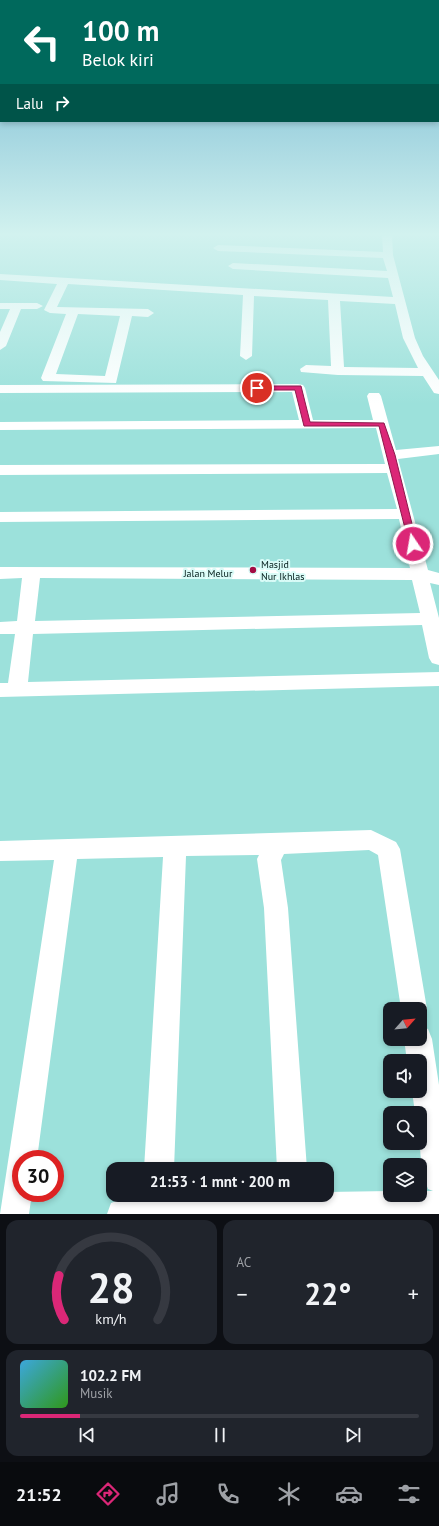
<!DOCTYPE html>
<html lang="id">
<head>
<meta charset="utf-8">
<style>
	body { margin:0; font-family:"PT Sans",sans-serif; background:#20242c; color:#f1f3f6; height:100vh; display:flex; flex-direction:column; font-size:15px; white-space:nowrap }
	* { box-sizing:border-box; margin:0 }
	p { font-size:13px; color:#9ea1a6 }
	.icon { flex:none; width:22px; height:22px; fill:none; stroke:currentColor; stroke-width:2; stroke-linecap:round; stroke-linejoin:round }
	.map { position:relative; height:1214px; overflow:hidden }
	.sheet { display:flex; flex-direction:column; gap:6px; padding:6px; background:#0d0f14; flex:1 }
	.sheet>* { flex:none }
	.banner { position:absolute; left:0px; top:0px; width:439px; height:122px; box-shadow:0 2px 6px #0003; background:#00695c; color:#fff; overflow:hidden }
	.needle { width:26px; rotate:63deg }
	.fabs { position:absolute; left:383px; top:1002px; display:grid; gap:8px }
	.fabs a { display:grid; place-items:center; width:44px; height:44px; border-radius:8px; background:#171b24; box-shadow:0 2px 6px #0003; font-size:20px }
	.speed { position:absolute; left:12px; top:1150px; display:flex; gap:8px; font-size:20px; font-weight:700; text-align:center }
	.speed>* { display:grid; place-content:center; width:52px; height:52px; border-radius:50%; background:#171b24; box-shadow:0 2px 6px #0003; line-height:1 }
	.speed .limit { border:6px solid #d22; background:#fff; color:#111 }
	.pin { position:absolute; display:grid; place-items:center; width:34px; height:34px; color:#fff; margin:-17px; border:2px solid #fff; border-radius:50%; box-shadow:0 1px 4px #0007 }
	.me { position:absolute; width:44px; margin:-22px; rotate:348deg; stroke-linejoin:round; filter:drop-shadow(0 0 3px #0008) }
	.turn { display:flex; align-items:center; gap:14px; height:84px; padding:0 16px; font-size:18px }
	.turn .icon { width:52px; height:52px; stroke-width:2.5 }
	.turn b { display:block; font-size:28px; line-height:34px }
	.then { display:flex; align-items:center; height:38px; padding:0 16px; background:#0003; gap:8px; font-size:15px }
	.big { font-size:30px; font-weight:700; line-height:1.1 }
	.sheet .tile { flex:1; display:flex; flex-direction:column; justify-content:center; gap:6px; min-width:0; padding:0 14px; border-radius:12px; background:#20242c }
	.sheet .dial { align-items:center; gap:0 }
	.dial svg { height:104px; overflow:visible; fill:none; stroke:#363941; stroke-width:7; stroke-linecap:round; text-anchor:middle }
	.dial text { fill:#f1f3f6; stroke:none }
	.song { display:flex; align-items:center; gap:12px }
	.cover { width:48px; height:48px; border-radius:6px; background:linear-gradient(135deg,hsl(200 70% 55%),hsl(110 70% 35%)) }
	.played { height:4px; border-radius:2px; background:linear-gradient(90deg,#db2777 15%,#363941 15%) }
	.keys { display:flex; justify-content:space-around; direction:ltr }
	.heat { display:flex; justify-content:space-between; align-items:center; font-size:22px; direction:ltr }
	.sheet .tiles { flex:1; display:grid; gap:6px; grid-template-columns:1fr 1fr }
	.tile:last-child { grid-column:span 2 }
	.trip { position:absolute; left:106px; top:1162px; width:228px; height:40px; border-radius:12px; background:#171b24; box-shadow:0 2px 6px #0003; font-weight:700; line-height:40px; text-align:center }
	.dock { display:flex; height:64px; justify-content:space-around; align-items:center; background:#090b0e; color:#9ea1a6 }
	.dock .icon { width:28px; height:28px }
	.dock .on { color:#db2777 }
	.dock b { font-size:18px; color:#f1f3f6 }
	.map>svg:first-child { display:block }
	.lines { fill:none; stroke-linecap:round; stroke-linejoin:round }
	.minor { fill:#fff; fill-rule:evenodd }
	.route { fill:#db2777; stroke:#8e194d }
	.poi-dot { fill:#a40b43; stroke:#d9fbf7; stroke-width:1.5 }
	.labels { text-anchor:middle; stroke-width:4; stroke-linejoin:round; paint-order:stroke }
	.poi-label { font-size:10px; fill:#001a18; stroke:#d9fbf7; text-anchor:start }
	.street-label { font-size:10px; fill:#001a18; stroke:#d9fbf7 }
</style>
</head>
<body>
<div class="map">
<svg width="439" height="1214" viewBox="0 0 439 1214">
	<rect width="100%" height="100%" fill="#9ce1db"/>
	<g class="lines">
		<path class="minor" d="M382 234H392L393 255 415 338 423 356 439 380V394L434 393 423 376 338 375 301 372 300 369 306 365 331 366 328 300 254 296 252 356 246 360 240 356 243 295 68 284 57 307 148 309 154 313 148 317 132 316 116 383 43 381 41 378 66 314 50 313 44 310 57 284 0 280V274L393 297 388 278 233 269 228 266 233 263 387 271 383 258 218 251 213 248 218 245 383 252ZM340 301 395 304 403 338 418 368 344 367ZM78 314 120 316 105 376 56 374Z
			M0 303H37L43 306 37 309H21L6 346 0 350V332L10 309H0Z
			M298 384 303 385 305 388 313 420H373L367 396 369 393H379L381 396 396 450 439 446V454L398 459 428 570 439 573V585L430 583 439 618V665L432 663 429 658 422 625 33 634 28 682 439 672V686L0 697V683H8L15 634H0V622L17 621 22 578 0 579V567L410 568 399 519 0 522V512L397 509 387 473 0 475V465L385 464 376 428 0 430V422L299 420 292 392 0 393V385ZM40 578 412 580 420 613 35 621Z
			M371 830 396 842 400 849 427 1009 423 1018 420 1020V1009H401L378 855 369 850 284 854 281 860 288 908 307 1169H277L264 908 257 859 259 855 186 856 174 1169H144L163 857 77 859 37 1159H21V1193H32L29 1214H0L54 860 0 861V841Z
			M420 1026 428 1029 432 1039 439 1085V1214H107L111 1203 122 1199 143 1198V1195H173V1197L327 1195V1192L390 1191V1195H420V1191H433L428 1189C418 1164 420 1139 420 1113H415L412 1091H420V1061H407L404 1039H420Z"/>
	</g>
	<linearGradient id="sky" x2="0" y2="1"><stop stop-color="#69b1ce"/><stop offset="0.58" stop-color="#d2f2ef"/><stop offset="1" stop-color="#d2f2ef" stop-opacity="0"/></linearGradient>
	<rect width="439" height="404" fill="url(#sky)"/>
	<path class="route" d="M255 386H301L310 422 384 423 395 455 417 544 416 546H410L409 544 379 426H304L295 390H257L254 388Z"/>
	<circle class="poi-dot" cx="253" cy="570" r="4"/>
	<g class="labels">
		<g class="poi-label">
			<text x="261" y="568">Masjid<tspan x="261" dy="12">Nur Ikhlas</tspan></text>
		</g>
		<g class="street-label">
			<text x="208" y="577">Jalan Melur</text>
		</g>
	</g>
</svg>
<div class="fabs">
<a><svg class="needle" viewBox="-14 -14 28 28"><path d="M0-13l5 13h-10z" fill="#e53935"/><path d="M0 13l5-13h-10z" fill="#9ea1a6"/></svg></a>
<a><svg class="icon" aria-label="sound" viewBox="0 0 24 24"><path d="M4 9h4l5-4v14l-5-4H4zM17 9q2 3 0 6"/></svg></a>
<a><svg class="icon" aria-label="search" viewBox="0 0 24 24"><circle cx="10" cy="10" r="6"/><path d="M15 15l6 6"/></svg></a>
<a><svg class="icon" aria-label="layers" viewBox="0 0 24 24"><path d="M12 4l9 5-9 5-9-5zM3 14l9 5 9-5"/></svg></a>
</div>
<div class="speed"><div class="limit">30</div></div>
<div class="pin" style="left:257px;top:388px;background:#d93025"><svg class="icon" aria-label="arrive" viewBox="0 0 24 24"><path d="M6 21V4h12l-3 4 3 4H6"/></svg></div>
<svg class="me" style="left:413px;top:544px" viewBox="-20 -20 40 40"><circle r="17" fill="#db2777" stroke="#fff" stroke-width="3"/><path d="M0-11L8 9 0 5-8 9z" fill="#fff"/></svg>
<div class="trip">21:53 · 1 mnt · 200 m</div>
<div class="banner">
<div class="turn"><svg class="icon" aria-label="left" viewBox="0 0 24 24"><path d="M17 20v-9H6M10 6l-5 5 5 5"/></svg><div><b>100 m</b>Belok kiri</div></div>
<div class="then">Lalu<svg class="icon" aria-label="right" viewBox="0 0 24 24"><path d="M7 20v-9h11M14 6l5 5-5 5"/></svg></div>
</div>
</div>
<section class="sheet">
<div class="tiles">
<div class="tile dial"><svg viewBox="0 0 100 80">
<path d="M14 69A42 42 0 1 1 86 69"/>
<path d="M14 69A42 42 0 0 1 10 35" stroke="#db2777"/>
<text x="50" y="56" font-size="32" font-weight="700">28</text>
<text x="50" y="72" font-size="11">km/h</text>
</svg></div>
<div class="tile"><p>AC</p>
<div class="heat"><a>−</a><b class="big">22°</b><a>+</a></div>
</div>
<div class="tile">
<div class="song"><i class="cover"></i><div><b>102.2 FM</b><p>Musik</p></div></div>
<div class="played"></div>
<div class="keys"><svg class="icon" aria-label="previous" viewBox="0 0 24 24"><path d="M18 5L8 12l10 7zM5 5v14"/></svg><svg class="icon" aria-label="pause" viewBox="0 0 24 24"><path d="M8 5v14M16 5v14"/></svg><svg class="icon" aria-label="next" viewBox="0 0 24 24"><path d="M6 5l10 7-10 7zM19 5v14"/></svg></div>
</div>
</div>
</section>
<nav class="dock">
<b>21:52</b>
<svg class="icon on" aria-label="directions" viewBox="0 0 24 24"><path d="M12 3l9 9-9 9-9-9zM9 14v-3h6M13 9l2 2-2 2"/></svg>
<svg class="icon" aria-label="music" viewBox="0 0 24 24"><path d="M9 18V5l10-2v13"/><circle cx="6" cy="18" r="3"/><circle cx="16" cy="16" r="3"/></svg>
<svg class="icon" aria-label="phone" viewBox="0 0 24 24"><path d="M5 4h4l2 5-3 2q2 4 5 5l2-3 5 2v4C11 20 4 13 5 4z"/></svg>
<svg class="icon" aria-label="climate" viewBox="0 0 24 24"><path d="M12 3v18M4 7l16 10M4 17L20 7"/></svg>
<svg class="icon" aria-label="car" viewBox="0 0 24 24"><path d="M5 17H2v-5l4-1 3-4h7l3 4 3 1v5h-3M9 17h6M6 11h13"/><circle cx="7" cy="17" r="2"/><circle cx="17" cy="17" r="2"/></svg>
<svg class="icon" aria-label="filters" viewBox="0 0 24 24"><path d="M4 7h16M4 17h16"/><circle cx="9" cy="7" r="2"/><circle cx="15" cy="17" r="2"/></svg>
</nav>
</body>
</html>
